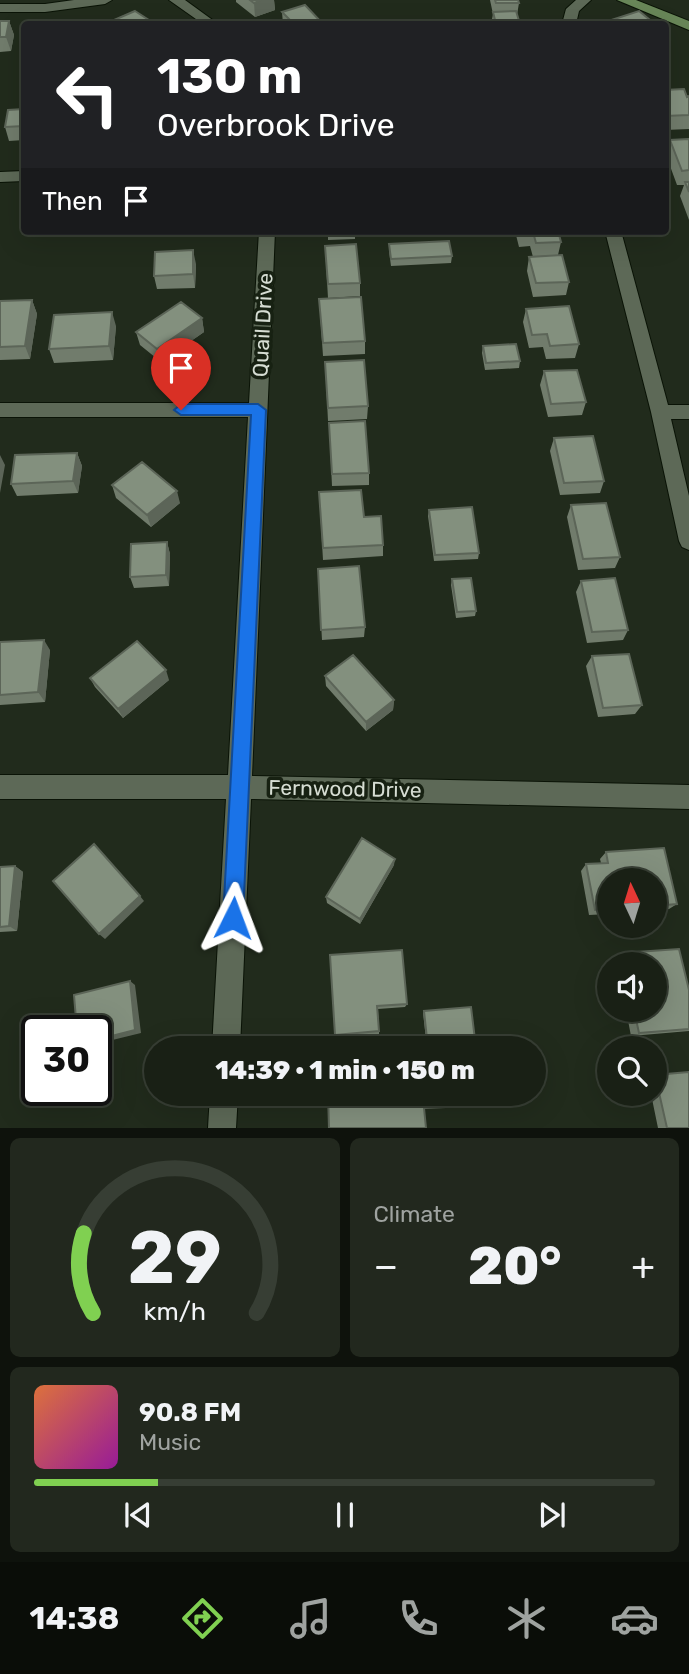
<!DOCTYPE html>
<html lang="en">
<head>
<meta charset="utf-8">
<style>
	body { margin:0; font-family:Rubik,sans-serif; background:#22281e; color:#f1f3f6; height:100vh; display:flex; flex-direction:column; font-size:26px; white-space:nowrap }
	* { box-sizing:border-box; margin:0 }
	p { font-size:23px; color:#9fa3a0 }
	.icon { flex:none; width:38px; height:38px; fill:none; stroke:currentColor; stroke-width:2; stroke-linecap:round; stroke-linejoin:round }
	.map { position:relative; height:1128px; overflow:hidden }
	.drawer { display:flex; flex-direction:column; gap:10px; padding:10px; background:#0e120c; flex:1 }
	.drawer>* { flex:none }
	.banner { position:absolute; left:21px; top:21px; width:648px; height:214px; border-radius:7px; box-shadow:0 7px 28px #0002,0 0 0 2px #373e34; background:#202124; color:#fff; overflow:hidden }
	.needle { width:46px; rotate:356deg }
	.fabs { position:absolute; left:597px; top:868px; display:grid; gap:14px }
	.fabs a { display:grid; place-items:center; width:70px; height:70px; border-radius:50%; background:#192015; box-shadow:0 7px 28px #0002,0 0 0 2px #373e34; font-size:35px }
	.speed { position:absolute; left:21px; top:1015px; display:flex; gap:14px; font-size:35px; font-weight:700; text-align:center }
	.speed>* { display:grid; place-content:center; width:91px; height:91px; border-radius:50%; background:#192015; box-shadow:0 7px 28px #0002,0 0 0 2px #373e34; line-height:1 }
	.speed .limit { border:4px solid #111; border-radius:10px; background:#fff; color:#111 }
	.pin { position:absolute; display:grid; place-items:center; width:60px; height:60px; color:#fff; margin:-72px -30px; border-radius:50% 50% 50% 0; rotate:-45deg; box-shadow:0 0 7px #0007 }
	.pin .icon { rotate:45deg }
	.me { position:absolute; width:77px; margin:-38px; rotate:3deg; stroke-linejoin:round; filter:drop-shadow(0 0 5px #0008) }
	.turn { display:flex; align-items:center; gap:24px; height:147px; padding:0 21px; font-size:32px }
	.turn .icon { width:91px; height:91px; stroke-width:2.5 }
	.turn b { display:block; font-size:49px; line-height:60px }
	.then { display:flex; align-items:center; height:66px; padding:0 21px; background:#0003; gap:14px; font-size:26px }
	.big { font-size:52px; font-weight:800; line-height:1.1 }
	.drawer .widget { flex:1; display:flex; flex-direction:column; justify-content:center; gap:10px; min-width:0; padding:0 24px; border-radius:10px; background:#22281e }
	.drawer .dial { align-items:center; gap:0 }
	.dial svg { height:182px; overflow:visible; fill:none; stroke:#373e34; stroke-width:7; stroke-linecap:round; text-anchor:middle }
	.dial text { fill:#f1f3f6; stroke:none }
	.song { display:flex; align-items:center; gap:21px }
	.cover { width:84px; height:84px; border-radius:10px; background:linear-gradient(135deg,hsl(20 70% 55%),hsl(300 70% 35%)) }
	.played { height:7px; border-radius:4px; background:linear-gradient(90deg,#80d051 20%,#373e34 20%) }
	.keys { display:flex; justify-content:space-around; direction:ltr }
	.heat { display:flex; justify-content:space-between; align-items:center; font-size:38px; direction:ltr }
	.drawer .tiles { flex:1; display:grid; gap:10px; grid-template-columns:1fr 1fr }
	.widget:last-child { grid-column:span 2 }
	.trip { position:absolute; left:144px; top:1036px; width:402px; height:70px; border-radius:35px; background:#192015; box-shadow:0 7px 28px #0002,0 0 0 2px #373e34; font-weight:800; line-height:70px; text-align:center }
	.tabs { display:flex; height:112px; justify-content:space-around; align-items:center; background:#0a0d08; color:#9fa3a0 }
	.tabs .icon { width:49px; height:49px }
	.tabs .current { color:#80d051 }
	.tabs b { font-size:32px; color:#f1f3f6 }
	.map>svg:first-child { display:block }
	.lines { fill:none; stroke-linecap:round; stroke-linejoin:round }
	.minor-casing { stroke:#0a1306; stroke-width:2 }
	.major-casing { stroke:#0a1306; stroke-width:2 }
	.minor { fill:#5d6957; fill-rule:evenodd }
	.major { fill:#688658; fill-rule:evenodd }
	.wall { fill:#717c6c }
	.shaded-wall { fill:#5c6558 }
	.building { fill:#83907e; stroke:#5c6558; stroke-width:2 }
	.route { fill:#1a73e8; stroke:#114b97; stroke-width:2 }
	.labels { text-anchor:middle; stroke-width:7; stroke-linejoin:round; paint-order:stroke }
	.street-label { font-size:21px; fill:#d6ddd3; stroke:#172112 }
</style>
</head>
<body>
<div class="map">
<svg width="689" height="1128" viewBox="0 0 689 1128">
	<rect width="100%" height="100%" fill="#212b1c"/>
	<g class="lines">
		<g class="minor-casing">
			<path id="minor" d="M74 0H112L105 4 45 12H0V4H45Z
				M169 0H185L218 24H203Z
				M576 0H591L579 11 576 24H562L566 9Z
				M24 171V181L0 182V172Z
				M259 231H275L252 776 689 785V809L251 799 240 1048H212L226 799H0V775H228L248 417H0V403H249Z
				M605 231H621L668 405H689V419H671L689 496V550L682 547 679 541 651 412Z
				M210 1094H238L236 1128H208Z"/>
		</g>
		<g class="major-casing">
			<path id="major" d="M617 0H636L689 21V30Z"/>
		</g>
		<use href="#minor" class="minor"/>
		<use href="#major" class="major"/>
	</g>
	<path class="wall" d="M236 0H274L275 10 255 17 236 2Z
		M490 0H518L519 3 517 15 520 24H491L493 14Z
		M282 12 323 24H283Z
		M0 21H9L14 35 11 51 0 52Z
		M665 90 689 96V129L665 130Z
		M24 109V140L9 141 5 127Z
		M689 139V220L680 196 684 185H677L666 155 670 140Z
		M160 231H203V232L161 234Z
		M328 231H375L355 232V239L328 240Z
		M515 231H558L561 242 558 255 569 282 566 295 533 297 527 271 529 257H533L530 246 519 247Z
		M389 244 452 256 451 263 391 266 389 251Z
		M325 246 360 283V296L328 298Z
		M196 264 195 288 157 289 154 276Z
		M319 299 365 341V354L323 356Z
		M32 300 37 314 30 359 0 360V301Z
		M526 309 579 344 575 358 546 359 543 347 529 348 523 322Z
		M202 318 204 332 161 362 140 345 136 332Z
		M116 326 113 360 54 363 49 349Z
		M483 346 520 361 519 368 485 370 482 353Z
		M325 362 368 406 367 419 328 421Z
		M544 371 586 402 582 415 548 417 540 385Z
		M329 423 369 473V485L332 486Z
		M554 438 604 481 600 493 560 495 550 451Z
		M77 453 82 466 78 493 17 496 11 484Z
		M112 485 180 503 151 527 116 498Z
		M319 492 364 517 383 545V556L323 560Z
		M571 505 620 557 615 568 578 570 567 517Z
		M429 510 479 553 478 559 434 561 428 516Z
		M167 542 170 554 169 586 134 588 130 577Z
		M318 569 365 627 364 637 322 640Z
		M452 579 476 611 475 616 456 618 451 585Z
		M581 581 628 630 623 640 587 643 576 592Z
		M0 642 50 650 45 702 0 705Z
		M592 656 642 705 635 714 598 717 586 666Z
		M325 676 394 700 393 710 366 731 326 686Z
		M90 678 169 680 123 718 95 687Z
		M664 848 677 904 669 909 654 911V880H609V914L589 915 581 871 586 864 601 863 600 859 606 852Z
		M394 865 360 924 327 903 326 897Z
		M15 866 23 872 17 931 0 932V867Z
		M679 949 689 990V1031L631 1036 626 1010H654V964H617L615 958 622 953Z
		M330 955 407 1004 405 1007 378 1009 379 1031V1034L335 1037Z
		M424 1011 476 1048H427L423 1013Z
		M689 1072V1128H658L651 1094H654V1075Z"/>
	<path class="shaded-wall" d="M261 0H274L275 10 255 17 254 3Z
		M9 21 14 35 11 51 6 37Z
		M193 250 196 264 195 288 193 274Z
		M32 300 37 314 30 359 25 346Z
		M112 312 116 326 113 360 109 346Z
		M202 318 204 332 161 362 157 349Z
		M77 453 82 466 78 493 73 481Z
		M0 455 5 465 0 493Z
		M177 491 180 503 151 527 147 515Z
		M167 542 170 554 169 586 166 575Z
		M44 640 50 650 45 702 38 692Z
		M166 670 169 680 123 718 118 709Z
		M394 700 393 710 366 731V722Z
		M395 859 394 865 360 924V919Z
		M15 866 23 872 17 931 9 926Z
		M140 896 144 901 105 939 99 934Z
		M130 981 135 985 141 1033 96 1044V1040Z"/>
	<path class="building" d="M250 0H261L254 3Z
		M495 0H518L519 3H496Z
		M305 5 323 24H294L282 12Z
		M135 11 155 24H119L114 20Z
		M516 11 520 24H496L493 12Z
		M639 11 655 24H599Z
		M59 20 58 24H34L35 21Z
		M0 21H9L6 37H0Z
		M684 89 687 97 689 96V115L665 116V90Z
		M24 109V126L5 127 8 110Z
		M689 139V170L682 171 670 140Z
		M685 182H689V192Z
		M521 231H558L561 242 536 243 533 232 521 233Z
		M449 241 452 256 391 259 389 244Z
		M356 244 360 283 328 284 325 246Z
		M193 250V274L154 276 155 252Z
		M562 255 569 282 536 283 529 257Z
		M361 297 365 341 323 343 319 299Z
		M32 300 25 346 0 347V301Z
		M181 302 202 318 157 349 136 332Z
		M569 306 579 344 550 346 547 334 532 335 526 309Z
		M112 312 109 346 49 349 54 315Z
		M516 344 520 361 486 363 483 346Z
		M364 360 368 406 328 408 325 362Z
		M577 370 586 402 551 404 544 371Z
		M365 421 369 473 332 474 329 423Z
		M593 436 604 481 564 483 554 438Z
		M77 453 73 481 11 484 15 455Z
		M142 462 177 491 147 515 112 485Z
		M361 490 364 517 381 516 383 545 323 548 319 492Z
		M606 503 620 557 583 559 571 505Z
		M472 507 479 553 435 555 429 510Z
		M167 542 166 575 130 577 131 544Z
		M359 566 365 627 321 630 318 569Z
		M471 578 476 611 457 612 452 579Z
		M615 578 628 630 592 632 581 581Z
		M44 640 38 692 0 695V642Z
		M137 641 166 670 118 709 90 678Z
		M629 654 642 705 603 708 592 656Z
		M353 655 394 700 366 722 325 676Z
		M362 838 395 859 360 919 326 897Z
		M94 844 140 896 99 934 53 881Z
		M664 848 677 904 654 906V880H609V909L595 910 586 864 608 863 606 852Z
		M15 866 9 926 0 927V867Z
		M679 949 689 990V1029L639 1033 634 1010H654V964H624L622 953Z
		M402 950 407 1004 377 1006 379 1031 335 1035 330 955Z
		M130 981 135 1030 96 1040V1031H77L74 995Z
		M471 1007 476 1048H428L424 1011Z
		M689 1072V1128H667L655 1075Z
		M328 1094H466L467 1106 424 1108 426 1128H329Z"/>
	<path class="route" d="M181 404H258L266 410 243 918 240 924 233 927 226 924 223 918 251 415H181L174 410Z"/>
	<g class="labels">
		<g class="street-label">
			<text transform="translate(263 325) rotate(-87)" y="7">Quail Drive</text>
			<text transform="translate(345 789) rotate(1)" y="7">Fernwood Drive</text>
		</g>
	</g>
</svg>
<div class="fabs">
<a><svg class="needle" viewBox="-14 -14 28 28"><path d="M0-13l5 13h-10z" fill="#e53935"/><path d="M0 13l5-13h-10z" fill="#9fa3a0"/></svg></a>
<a><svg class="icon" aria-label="sound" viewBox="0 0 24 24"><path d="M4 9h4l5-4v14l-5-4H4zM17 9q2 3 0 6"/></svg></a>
<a><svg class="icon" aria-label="search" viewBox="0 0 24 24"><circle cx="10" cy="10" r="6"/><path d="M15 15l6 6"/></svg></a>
</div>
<div class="speed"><div class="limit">30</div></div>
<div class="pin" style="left:181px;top:410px;background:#d93025"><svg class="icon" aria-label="arrive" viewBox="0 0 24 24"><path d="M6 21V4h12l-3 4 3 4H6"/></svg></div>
<svg class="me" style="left:233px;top:918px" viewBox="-20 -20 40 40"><path d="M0-17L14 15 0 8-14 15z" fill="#1a73e8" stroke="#fff" stroke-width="4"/></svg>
<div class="trip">14:39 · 1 min · 150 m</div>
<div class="banner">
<div class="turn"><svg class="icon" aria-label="left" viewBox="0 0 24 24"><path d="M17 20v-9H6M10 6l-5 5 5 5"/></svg><div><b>130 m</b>Overbrook Drive</div></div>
<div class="then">Then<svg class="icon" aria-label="arrive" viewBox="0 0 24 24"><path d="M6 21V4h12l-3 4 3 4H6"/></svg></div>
</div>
</div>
<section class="drawer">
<div class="tiles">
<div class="widget dial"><svg viewBox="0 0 100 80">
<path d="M14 69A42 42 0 1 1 86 69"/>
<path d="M14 69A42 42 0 0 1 10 34" stroke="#80d051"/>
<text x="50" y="56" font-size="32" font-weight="700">29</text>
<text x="50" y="72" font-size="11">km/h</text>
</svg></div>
<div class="widget"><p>Climate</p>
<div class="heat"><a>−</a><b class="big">20°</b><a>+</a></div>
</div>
<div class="widget">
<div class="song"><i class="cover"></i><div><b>90.8 FM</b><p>Music</p></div></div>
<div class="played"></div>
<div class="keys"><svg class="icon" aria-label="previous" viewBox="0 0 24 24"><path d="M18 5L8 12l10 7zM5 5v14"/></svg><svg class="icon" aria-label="pause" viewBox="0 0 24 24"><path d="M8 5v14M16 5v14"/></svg><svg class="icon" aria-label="next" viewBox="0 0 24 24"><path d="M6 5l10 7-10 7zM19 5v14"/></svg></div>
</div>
</div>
</section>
<nav class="tabs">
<b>14:38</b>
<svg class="icon current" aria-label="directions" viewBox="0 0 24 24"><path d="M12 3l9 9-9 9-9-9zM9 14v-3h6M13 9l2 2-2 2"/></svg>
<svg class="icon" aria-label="music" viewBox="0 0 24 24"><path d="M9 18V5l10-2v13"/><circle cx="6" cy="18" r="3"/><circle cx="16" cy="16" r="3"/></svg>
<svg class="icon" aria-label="phone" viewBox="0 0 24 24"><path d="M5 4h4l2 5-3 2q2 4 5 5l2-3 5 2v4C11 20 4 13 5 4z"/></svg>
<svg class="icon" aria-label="climate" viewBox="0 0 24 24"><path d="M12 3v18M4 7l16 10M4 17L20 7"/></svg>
<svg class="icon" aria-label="car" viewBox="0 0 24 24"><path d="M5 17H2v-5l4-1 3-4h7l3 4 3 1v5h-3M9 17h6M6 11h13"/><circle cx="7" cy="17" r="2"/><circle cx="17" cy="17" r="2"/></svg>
</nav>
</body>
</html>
